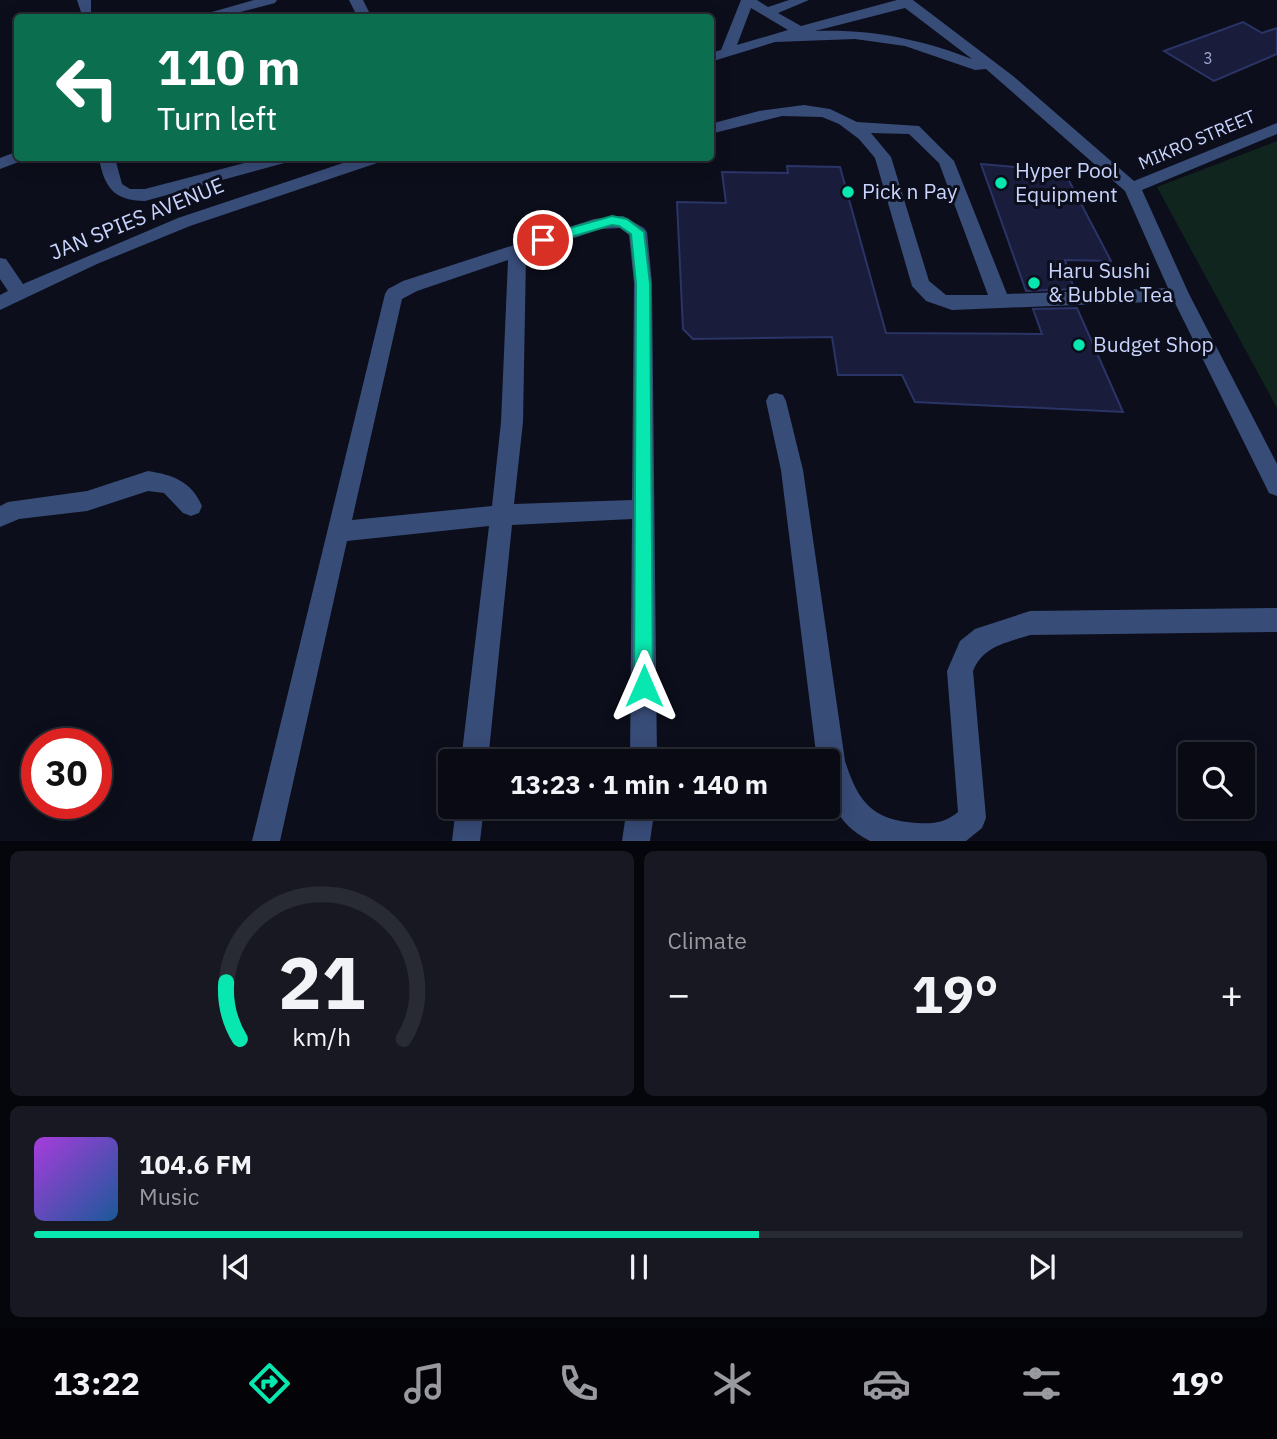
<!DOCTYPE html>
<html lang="en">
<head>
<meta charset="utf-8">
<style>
	body { margin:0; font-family:"IBM Plex Sans",sans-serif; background:#171822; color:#f1f3f6; height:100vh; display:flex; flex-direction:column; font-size:26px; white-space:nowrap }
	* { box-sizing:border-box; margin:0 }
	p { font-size:23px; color:#999aa0 }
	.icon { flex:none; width:38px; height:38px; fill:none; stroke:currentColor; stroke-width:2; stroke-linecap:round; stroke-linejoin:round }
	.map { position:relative; height:841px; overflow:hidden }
	.side { display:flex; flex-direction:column; gap:10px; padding:10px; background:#05060b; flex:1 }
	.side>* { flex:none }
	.hud { position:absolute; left:14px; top:14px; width:700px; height:147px; border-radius:7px; box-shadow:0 4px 18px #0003,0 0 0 2px #292b34; background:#0b6e4f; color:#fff; overflow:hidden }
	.fabs { position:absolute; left:1178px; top:742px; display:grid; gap:14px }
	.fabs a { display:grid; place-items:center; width:77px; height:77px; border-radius:7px; background:#090a14; box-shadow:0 4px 18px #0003,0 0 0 2px #292b34; font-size:35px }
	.speed { position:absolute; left:21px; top:728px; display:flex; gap:14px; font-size:35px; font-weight:700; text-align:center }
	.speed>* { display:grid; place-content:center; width:91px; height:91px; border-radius:50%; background:#090a14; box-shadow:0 4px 18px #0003,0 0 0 2px #292b34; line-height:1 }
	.speed .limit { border:10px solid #d22; background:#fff; color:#111 }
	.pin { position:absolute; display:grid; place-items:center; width:60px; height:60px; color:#fff; margin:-30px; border:4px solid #fff; border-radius:50%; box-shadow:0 2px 7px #0007 }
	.me { position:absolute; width:77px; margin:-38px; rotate:0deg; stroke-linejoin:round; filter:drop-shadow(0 0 5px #0008) }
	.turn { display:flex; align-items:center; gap:24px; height:147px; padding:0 28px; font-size:32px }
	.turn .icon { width:91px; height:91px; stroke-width:2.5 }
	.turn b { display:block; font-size:49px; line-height:60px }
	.big { font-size:52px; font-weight:800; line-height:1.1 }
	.side .tile { flex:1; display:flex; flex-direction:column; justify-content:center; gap:10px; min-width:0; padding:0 24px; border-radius:10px; background:#171822 }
	.side .dial { align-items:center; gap:0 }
	.dial svg { height:182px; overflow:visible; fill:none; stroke:#292b34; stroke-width:7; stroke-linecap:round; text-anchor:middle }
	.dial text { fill:#f1f3f6; stroke:none }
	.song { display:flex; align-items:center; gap:21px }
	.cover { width:84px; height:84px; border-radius:10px; background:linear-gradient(135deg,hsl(280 70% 55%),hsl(210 70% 35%)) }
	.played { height:7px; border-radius:4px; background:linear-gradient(90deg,#09e7b1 60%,#292b34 60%) }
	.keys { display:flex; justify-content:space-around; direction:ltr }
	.heat { display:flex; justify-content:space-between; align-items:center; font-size:38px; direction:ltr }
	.side .tiles { flex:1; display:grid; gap:10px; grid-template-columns:1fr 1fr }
	.tile:last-child { grid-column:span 2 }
	.trip { position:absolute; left:438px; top:749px; width:402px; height:70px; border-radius:7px; background:#090a14; box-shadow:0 4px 18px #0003,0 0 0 2px #292b34; font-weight:800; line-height:70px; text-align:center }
	.menu { display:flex; height:112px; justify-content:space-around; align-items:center; background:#040408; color:#999aa0 }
	.menu .icon { width:49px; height:49px }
	.menu .on { color:#09e7b1 }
	.menu b { font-size:32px; color:#f1f3f6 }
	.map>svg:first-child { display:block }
	.green { fill:#0f251d }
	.building { fill:#191d3b; stroke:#2b3466; stroke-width:2 }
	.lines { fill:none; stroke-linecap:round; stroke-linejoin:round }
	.minor { fill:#384c78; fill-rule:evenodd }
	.route { fill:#09e7b1; stroke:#069673; stroke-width:2 }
	.poi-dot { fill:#09e7b1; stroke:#0c0e1b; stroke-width:2.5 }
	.labels { text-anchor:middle; stroke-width:6; stroke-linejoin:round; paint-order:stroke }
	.far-number-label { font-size:16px; fill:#9ca6cc }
	.far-street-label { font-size:18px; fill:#c8d4fd; stroke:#0c0e1b }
	.poi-label { font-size:21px; fill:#c8d4fd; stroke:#0c0e1b; text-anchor:start }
	.street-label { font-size:21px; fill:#c8d4fd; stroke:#0c0e1b }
</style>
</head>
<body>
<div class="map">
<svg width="1277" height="841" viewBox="0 0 1277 841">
	<rect width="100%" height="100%" fill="#0c0e1b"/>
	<path class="green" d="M1277 141V408L1157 187Z"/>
	<path class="building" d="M1243 22 1262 33 1277 28V54L1214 81 1164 51Z
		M981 164 1061 171 1066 175 1111 261 1065 260 1074 289 1026 291Z
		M787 166 840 167 886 333 1042 334 1033 309 1077 308 1123 412 915 402 902 375H838L832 337 693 339 683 329 677 202 726 203 722 172 788 173Z"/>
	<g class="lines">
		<path class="minor" d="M77 0H91V12H81Z
			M254 0H277L275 3 217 18H191Z
			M349 0H363L372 18H358Z
			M741 0H757L768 7 789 0H809L778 13 801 26 897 0H913L1013 76 1134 181 1277 123V134L1142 190 1189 294 1277 464V496L1269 493 1174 301 952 310 926 301 912 286 875 158 859 139 839 124 822 117 782 116 710 134V124L759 111 804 105 830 109 857 122 919 126 954 161 1007 294 1168 288 1125 191 986 69 975 70 905 46 855 39 775 42 710 62V53L721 50ZM751 8 788 30 737 45ZM905 8 972 59C920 39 871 29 815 31ZM871 133 909 134 939 163 988 295H946L929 281 891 157Z
			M18 151V158H25L24 160 0 169V158Z
			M99 158H115L122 184 130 189H145L264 158H290L288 162 145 201C114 201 104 187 99 158Z
			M358 158H382L380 162 190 226 97 264 0 310V295L8 291 0 279V258L6 259 23 284 178 218Z
			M623 216 644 228 647 232 652 283 657 761H630L632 519 512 525 488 761H461L489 526 347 541 280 841H252L385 294 388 289 403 281 594 219ZM620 228 629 235 634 283 632 500 514 504 523 422 526 254 601 229ZM508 260 501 422 492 506 352 520 402 299 417 291Z
			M776 393 783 395 786 401 803 470 845 761C858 802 872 820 917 823 933 824 945 823 958 812L947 671 960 641 975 629 1030 611 1277 608V632L1030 635C1006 643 983 646 973 671L986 818 982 828 966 841H870C834 822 828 799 828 761H817L781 470 766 401 769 395Z
			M148 471C173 475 191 481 202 506L199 513 191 516 183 513 164 493 148 491 87 511 19 519 0 527V506L8 502 87 491Z
			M456 807H484L480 841H452Z
			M627 807H655L650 841H622Z"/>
	</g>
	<path class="route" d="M612 216 627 219 644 232 650 284 653 686 651 693 644 695 637 693 634 686 636 284 631 234 619 226 612 225 543 245 536 240 538 237Z"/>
	<g class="poi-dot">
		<circle cx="1001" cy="183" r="7"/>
		<circle cx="848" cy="192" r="7"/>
		<circle cx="1034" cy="283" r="7"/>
		<circle cx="1079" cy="345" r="7"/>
	</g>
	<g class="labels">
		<g class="far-number-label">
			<text x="1208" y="64">3</text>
		</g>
		<g class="far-street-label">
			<text transform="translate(1197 140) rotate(-23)" y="6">MIKRO STREET</text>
		</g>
		<g class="poi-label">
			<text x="1015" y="178">Hyper Pool<tspan x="1015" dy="24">Equipment</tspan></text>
			<text x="862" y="199">Pick n Pay</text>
			<text x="1048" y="278">Haru Sushi<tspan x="1048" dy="24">&amp; Bubble Tea</tspan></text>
			<text x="1093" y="352">Budget Shop</text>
		</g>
		<g class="street-label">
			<text transform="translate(137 219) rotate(-22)" y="7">JAN SPIES AVENUE</text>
		</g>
	</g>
</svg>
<div class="fabs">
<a><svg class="icon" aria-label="search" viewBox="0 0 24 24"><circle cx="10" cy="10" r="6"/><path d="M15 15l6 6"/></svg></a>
</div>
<div class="speed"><div class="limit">30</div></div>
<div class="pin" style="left:543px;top:240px;background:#d93025"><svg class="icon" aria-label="arrive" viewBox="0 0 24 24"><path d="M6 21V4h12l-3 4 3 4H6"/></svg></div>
<svg class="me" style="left:644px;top:686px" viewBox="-20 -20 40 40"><path d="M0-17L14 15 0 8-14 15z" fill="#09e7b1" stroke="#fff" stroke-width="4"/></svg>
<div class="trip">13:23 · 1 min · 140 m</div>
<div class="hud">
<div class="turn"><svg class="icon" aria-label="left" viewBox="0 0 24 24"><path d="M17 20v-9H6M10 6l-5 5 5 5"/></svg><div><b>110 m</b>Turn left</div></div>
</div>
</div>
<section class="side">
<div class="tiles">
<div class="tile dial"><svg viewBox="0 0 100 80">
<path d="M14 69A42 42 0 1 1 86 69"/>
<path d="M14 69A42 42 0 0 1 8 44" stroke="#09e7b1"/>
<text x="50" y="56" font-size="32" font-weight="700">21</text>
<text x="50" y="72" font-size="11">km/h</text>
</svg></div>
<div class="tile"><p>Climate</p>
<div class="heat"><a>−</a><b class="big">19°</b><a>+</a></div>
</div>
<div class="tile">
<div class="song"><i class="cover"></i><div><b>104.6 FM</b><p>Music</p></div></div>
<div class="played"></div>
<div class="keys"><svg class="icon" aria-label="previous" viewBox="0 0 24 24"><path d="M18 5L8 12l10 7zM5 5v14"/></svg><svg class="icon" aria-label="pause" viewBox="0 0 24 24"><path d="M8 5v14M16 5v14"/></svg><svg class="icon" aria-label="next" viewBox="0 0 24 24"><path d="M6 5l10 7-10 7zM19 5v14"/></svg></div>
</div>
</div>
</section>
<nav class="menu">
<b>13:22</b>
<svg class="icon on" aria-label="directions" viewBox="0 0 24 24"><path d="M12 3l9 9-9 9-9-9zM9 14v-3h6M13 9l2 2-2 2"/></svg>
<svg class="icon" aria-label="music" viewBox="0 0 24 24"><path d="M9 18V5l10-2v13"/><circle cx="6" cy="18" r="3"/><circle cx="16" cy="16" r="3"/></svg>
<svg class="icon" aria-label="phone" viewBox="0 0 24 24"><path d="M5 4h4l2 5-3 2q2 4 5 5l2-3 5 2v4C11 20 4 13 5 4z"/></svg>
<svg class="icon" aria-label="climate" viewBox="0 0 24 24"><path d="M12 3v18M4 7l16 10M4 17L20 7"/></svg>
<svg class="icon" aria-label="car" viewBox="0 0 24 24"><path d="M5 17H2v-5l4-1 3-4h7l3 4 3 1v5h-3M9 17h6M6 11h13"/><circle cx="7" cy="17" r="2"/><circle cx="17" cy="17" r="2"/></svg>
<svg class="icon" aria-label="filters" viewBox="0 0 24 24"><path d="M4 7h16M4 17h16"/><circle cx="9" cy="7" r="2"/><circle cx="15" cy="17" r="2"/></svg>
<b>19°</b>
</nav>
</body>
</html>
